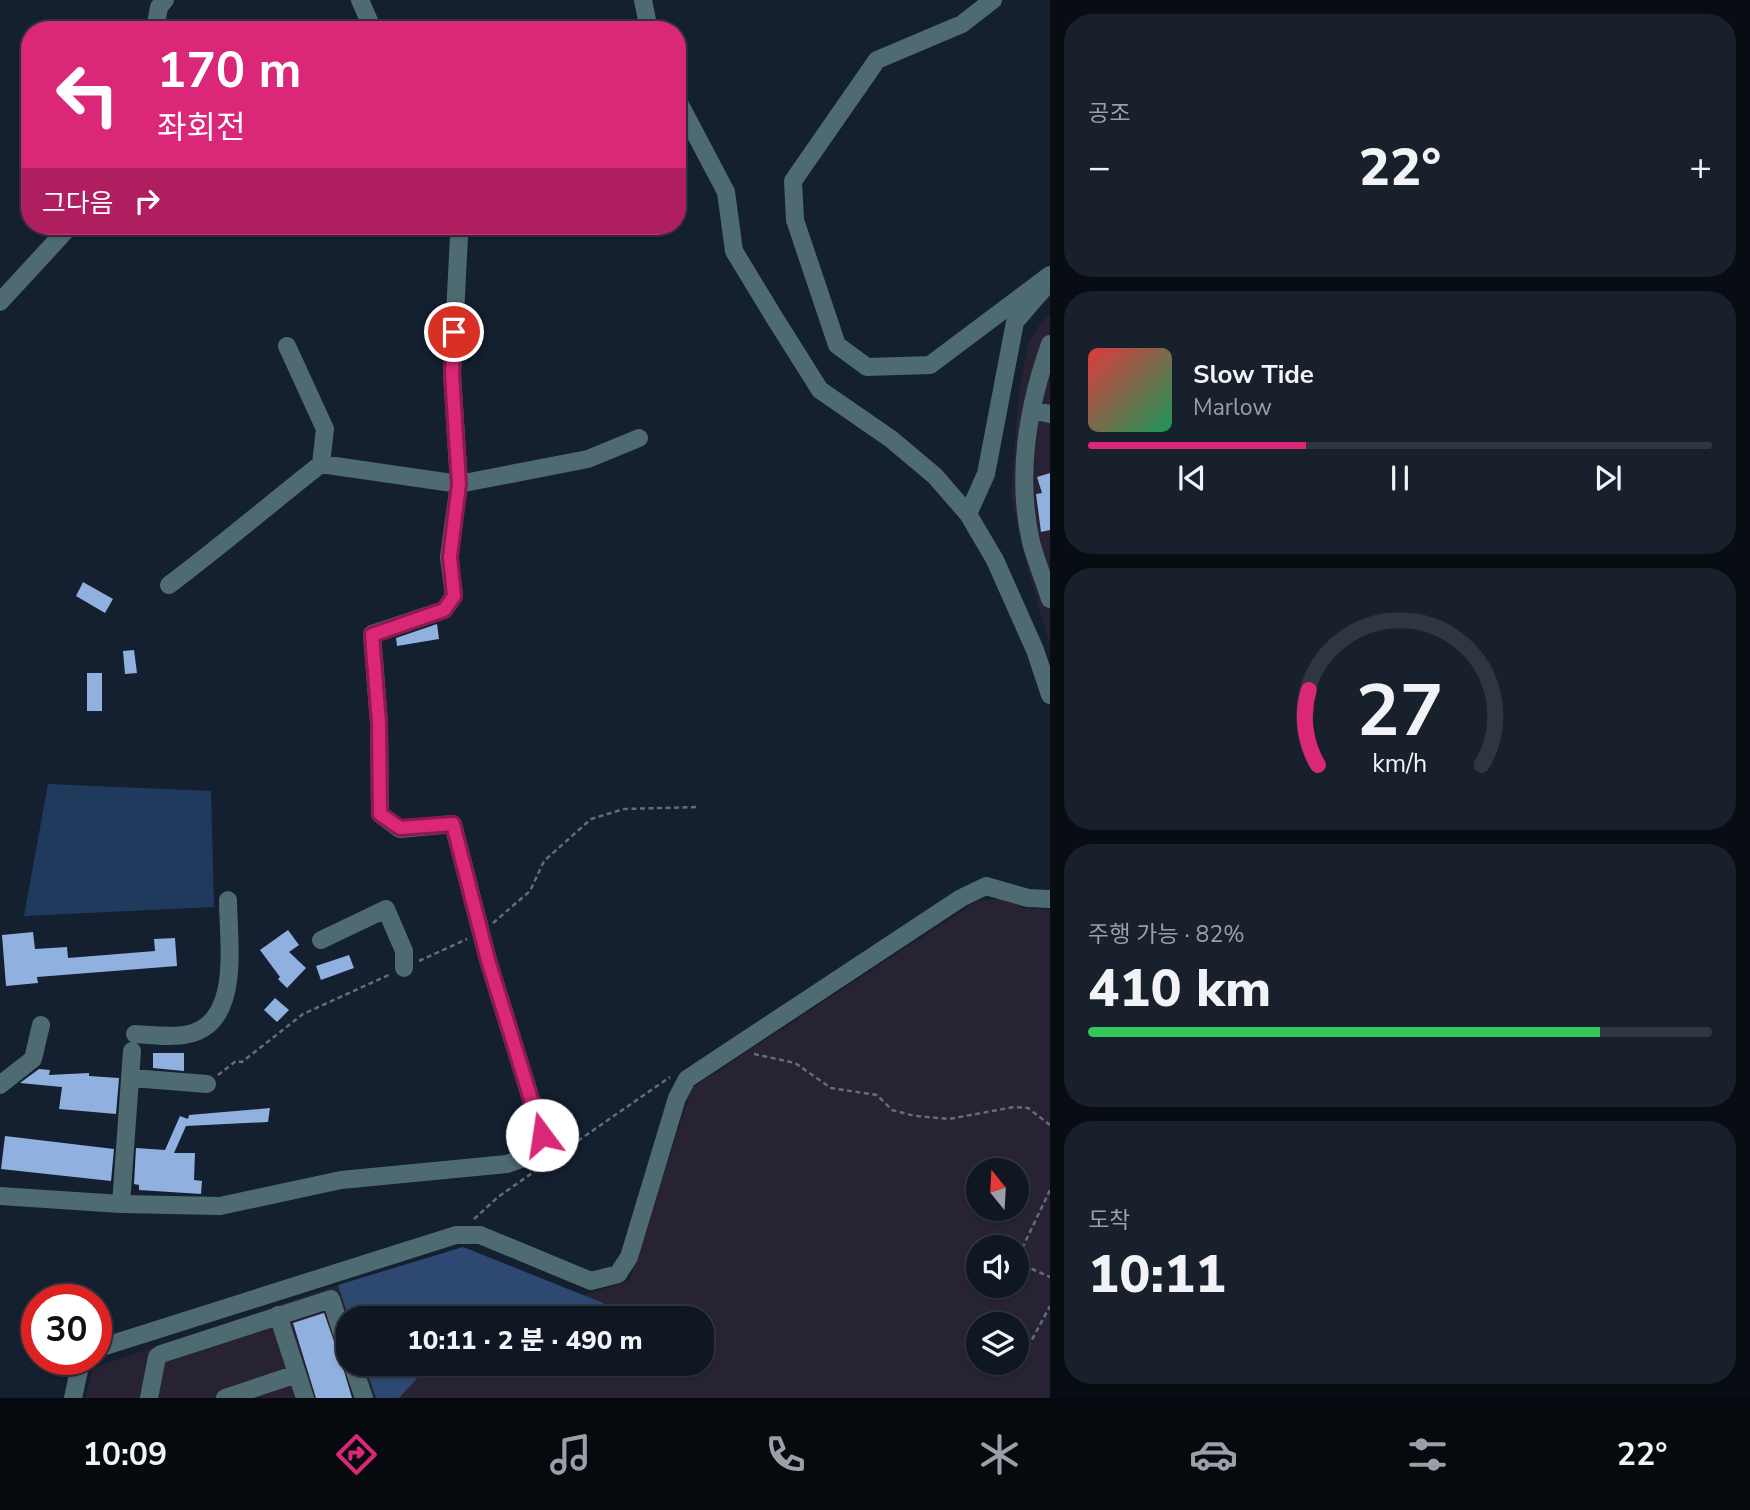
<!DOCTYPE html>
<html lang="ko">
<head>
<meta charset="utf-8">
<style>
	body { margin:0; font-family:"Nunito Sans","Noto Sans KR",sans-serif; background:#18202b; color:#f1f3f6; height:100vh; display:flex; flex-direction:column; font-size:26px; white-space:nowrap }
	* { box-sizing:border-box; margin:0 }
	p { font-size:23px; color:#9b9fa6 }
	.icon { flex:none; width:38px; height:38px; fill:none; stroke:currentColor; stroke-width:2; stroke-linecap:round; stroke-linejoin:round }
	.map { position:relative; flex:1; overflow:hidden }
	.details { display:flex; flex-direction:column; gap:14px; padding:14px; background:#080d13; width:700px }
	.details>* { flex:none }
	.hud { position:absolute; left:21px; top:21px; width:665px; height:214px; border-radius:28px; box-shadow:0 2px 5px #0004,0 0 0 2px #2f3641; background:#db2777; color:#fff; overflow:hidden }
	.needle { width:46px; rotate:342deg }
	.controls { position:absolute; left:966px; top:1158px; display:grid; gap:14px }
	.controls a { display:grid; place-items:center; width:63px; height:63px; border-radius:50%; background:#0f1723; box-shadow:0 2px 5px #0004,0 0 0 2px #2f3641; font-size:35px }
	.speed { position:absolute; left:21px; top:1284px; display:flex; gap:14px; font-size:35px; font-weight:700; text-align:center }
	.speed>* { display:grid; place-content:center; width:91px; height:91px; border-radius:50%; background:#0f1723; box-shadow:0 2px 5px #0004,0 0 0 2px #2f3641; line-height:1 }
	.speed .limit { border:10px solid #d22; background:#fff; color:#111 }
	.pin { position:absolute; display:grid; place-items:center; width:60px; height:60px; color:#fff; margin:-30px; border:4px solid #fff; border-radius:50%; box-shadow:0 2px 7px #0007 }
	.me { position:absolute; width:77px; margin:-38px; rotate:346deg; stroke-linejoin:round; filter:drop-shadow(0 0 5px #0008) }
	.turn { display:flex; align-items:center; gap:24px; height:147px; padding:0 21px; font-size:32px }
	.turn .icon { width:91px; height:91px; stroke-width:2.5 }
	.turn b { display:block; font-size:49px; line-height:60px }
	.then { display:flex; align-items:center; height:66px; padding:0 21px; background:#0003; gap:14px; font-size:26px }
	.big { font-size:52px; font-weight:800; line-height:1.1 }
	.details .tile { flex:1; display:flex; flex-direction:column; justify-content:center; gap:10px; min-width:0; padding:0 24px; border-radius:28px; background:#18202b }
	.details .dial { align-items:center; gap:0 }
	.dial svg { height:182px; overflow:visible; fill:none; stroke:#2f3641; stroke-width:7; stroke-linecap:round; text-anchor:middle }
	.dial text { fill:#f1f3f6; stroke:none }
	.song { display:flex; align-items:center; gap:21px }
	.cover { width:84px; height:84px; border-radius:10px; background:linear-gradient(135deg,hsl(0 70% 55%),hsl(150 70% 35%)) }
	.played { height:7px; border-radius:4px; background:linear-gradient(90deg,#db2777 35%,#2f3641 35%) }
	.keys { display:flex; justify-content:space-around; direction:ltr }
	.heat { display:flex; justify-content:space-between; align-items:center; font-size:38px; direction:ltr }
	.charge { height:10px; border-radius:5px; background:linear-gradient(90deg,#34c759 82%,#2f3641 0) }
	.trip { position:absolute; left:336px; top:1306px; width:378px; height:70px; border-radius:28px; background:#0f1723; box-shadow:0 2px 5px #0004,0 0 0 2px #2f3641; font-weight:800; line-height:70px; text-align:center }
	.menu { display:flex; height:112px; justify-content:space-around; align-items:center; background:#06090e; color:#9b9fa6 }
	.menu .icon { width:49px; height:49px }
	.menu .selected { color:#db2777 }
	.menu b { font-size:32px; color:#f1f3f6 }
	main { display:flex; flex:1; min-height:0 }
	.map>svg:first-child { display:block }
	.industrial { fill:#272333; fill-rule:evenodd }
	.green { fill:#203a5e }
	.forest { fill:#2d4971 }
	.building { fill:#90b0df }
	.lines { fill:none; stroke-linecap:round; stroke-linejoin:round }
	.path { stroke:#636d7a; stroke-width:2.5; stroke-dasharray:5 3.5; stroke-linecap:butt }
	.minor { stroke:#4f6b72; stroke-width:18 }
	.route-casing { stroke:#8e194d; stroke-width:18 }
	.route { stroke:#db2777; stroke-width:12 }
</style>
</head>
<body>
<main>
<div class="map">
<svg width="1050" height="1398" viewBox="0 0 1050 1398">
	<rect width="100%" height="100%" fill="#141f2f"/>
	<path class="industrial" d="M1050 315V646L1021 545 1011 492 1019 392 1028 343 1041 322Z
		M1008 898 1023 908 1050 910V1398H85L93 1368 338 1285 463 1247 583 1295 629 1281 692 1088 977 901ZM978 1171H1017V1209H978ZM978 1248H1017V1286H978ZM348 1318H702V1363H348ZM978 1325H1017V1363H978Z"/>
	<path class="green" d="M48 784 211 791 214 907 24 916Z"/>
	<path class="forest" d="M463 1247 603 1303 623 1318H349L338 1285Z
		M364 1363H466L424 1371 399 1398H376Z"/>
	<path class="building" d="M1050 473V530L1041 532 1036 494 1042 493 1037 477Z
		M83 582 113 599 105 613 76 596Z
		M437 624 439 639 397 646 396 638Z
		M134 650 137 673 125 674 123 651Z
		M87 673H102V711H87Z
		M288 930 299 945 289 952 306 968 287 988 278 979 280 977 260 950Z
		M33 932 35 949 67 947 68 958 155 951 154 939 175 938 177 966 37 977 38 983 6 986 2 935Z
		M349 955 354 968 321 980 316 966Z
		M275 998 289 1010 277 1022 264 1010Z
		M153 1053H184V1071L153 1068Z
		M39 1069 50 1070 49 1075 89 1073V1076L119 1078 116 1114 59 1109 62 1087 20 1083Z
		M270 1108 268 1122 186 1126 174 1153H195L194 1180 202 1181 201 1194 139 1190V1185L134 1184 136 1148 165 1150 180 1116 188 1119 189 1115Z
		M5 1136 114 1149 111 1181 1 1169Z
		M324 1313 341 1361 352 1398H316L293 1323Z"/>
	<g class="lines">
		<path class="path" d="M493 923 530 891 544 861 591 819 624 809 699 807
			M419 961 467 939
			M754 1054 795 1063 831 1088 877 1095 892 1110 915 1116 949 1119 1014 1107 1028 1108 1050 1125
			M218 1075 236 1061 242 1062 303 1014 391 974
			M543 1165 670 1077
			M1050 1190 1018 1257 1021 1264 1050 1277
			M474 1219 498 1197 535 1171
			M1020 1362 1050 1306"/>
		<path class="minor" d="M360 0 373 30
			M643 0 649 30
			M993 0 962 24 877 60 793 181 795 220 837 345 867 367 930 365 1050 275
			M155 30 159 7 165 0
			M677 99 726 192 734 251 774 317 820 390 891 439 935 476 968 514 995 560 1035 650 1050 695
			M0 302 70 226
			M1050 344C1028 406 1016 476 1031 542 1036 561 1044 580 1050 599
			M287 346 325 429 321 464
			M1032 410 1050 414
			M968 514 986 474 1015 322 1045 287
			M169 585C221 546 270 504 321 464L459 484 588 459 639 438
			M321 940 386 909 404 951V968
			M135 1034C152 1035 172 1038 189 1034 242 1022 228 941 228 900
			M132 1078 207 1084
			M0 1085 33 1059 41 1025
			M0 1196 121 1204 220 1206 341 1180 507 1164 532 1155 542 1135 488 960 453 824 400 829 380 814 379 723 372 634 444 610 454 596 449 557 459 484 452 374 459 236 456 226
			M121 1204 132 1051
			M278 1315 305 1398
			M96 1349 456 1235H480L591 1281 618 1274 629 1257 677 1098 687 1079 961 898 986 886 1028 898 1050 899
			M352 1363 364 1398
			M73 1398 80 1366 85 1360
			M149 1398 157 1357 161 1354 331 1299 348 1352
			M225 1398 297 1374"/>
	</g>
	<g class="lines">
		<g class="route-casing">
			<path id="route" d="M454 332 452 374 459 484 450 557 454 596 444 610 372 635 379 723 380 814 400 828 453 824 488 960 542 1135"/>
		</g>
		<use href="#route" class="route"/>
	</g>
</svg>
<div class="controls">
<a><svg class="needle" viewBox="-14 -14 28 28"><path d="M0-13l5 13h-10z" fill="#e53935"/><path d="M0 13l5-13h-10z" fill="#9b9fa6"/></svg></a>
<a><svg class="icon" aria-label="sound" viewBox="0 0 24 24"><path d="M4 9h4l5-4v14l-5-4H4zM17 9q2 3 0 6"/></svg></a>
<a><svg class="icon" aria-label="layers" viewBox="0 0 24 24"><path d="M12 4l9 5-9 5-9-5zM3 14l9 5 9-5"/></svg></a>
</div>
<div class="speed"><div class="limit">30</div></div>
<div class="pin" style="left:454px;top:332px;background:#d93025"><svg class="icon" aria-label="arrive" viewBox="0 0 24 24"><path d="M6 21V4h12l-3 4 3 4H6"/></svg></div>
<svg class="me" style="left:542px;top:1135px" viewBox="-20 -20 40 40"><circle r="19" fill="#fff"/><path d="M0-13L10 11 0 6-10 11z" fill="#db2777"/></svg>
<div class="trip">10:11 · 2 분 · 490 m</div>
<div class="hud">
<div class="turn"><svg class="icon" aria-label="left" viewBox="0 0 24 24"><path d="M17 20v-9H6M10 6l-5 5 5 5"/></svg><div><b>170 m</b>좌회전</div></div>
<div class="then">그다음<svg class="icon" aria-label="right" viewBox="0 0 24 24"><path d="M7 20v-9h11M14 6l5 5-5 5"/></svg></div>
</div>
</div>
<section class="details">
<div class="tile"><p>공조</p>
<div class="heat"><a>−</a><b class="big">22°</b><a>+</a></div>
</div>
<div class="tile">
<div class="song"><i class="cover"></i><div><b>Slow Tide</b><p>Marlow</p></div></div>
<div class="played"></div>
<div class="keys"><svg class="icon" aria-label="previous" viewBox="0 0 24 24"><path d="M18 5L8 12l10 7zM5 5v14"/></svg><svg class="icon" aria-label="pause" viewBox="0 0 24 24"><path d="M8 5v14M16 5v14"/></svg><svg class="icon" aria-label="next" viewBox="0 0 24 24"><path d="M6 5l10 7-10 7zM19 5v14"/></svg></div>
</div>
<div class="tile dial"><svg viewBox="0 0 100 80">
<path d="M14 69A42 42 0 1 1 86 69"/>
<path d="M14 69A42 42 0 0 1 10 36" stroke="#db2777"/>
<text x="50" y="56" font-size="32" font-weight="700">27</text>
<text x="50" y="72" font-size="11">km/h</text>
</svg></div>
<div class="tile"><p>주행 가능 · 82%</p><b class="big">410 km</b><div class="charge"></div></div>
<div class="tile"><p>도착</p><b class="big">10:11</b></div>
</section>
</main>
<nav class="menu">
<b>10:09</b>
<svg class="icon selected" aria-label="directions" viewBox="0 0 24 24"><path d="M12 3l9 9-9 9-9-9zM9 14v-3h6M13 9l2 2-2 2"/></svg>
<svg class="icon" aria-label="music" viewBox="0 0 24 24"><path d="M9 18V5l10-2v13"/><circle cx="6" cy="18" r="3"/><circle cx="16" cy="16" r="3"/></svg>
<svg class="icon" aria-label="phone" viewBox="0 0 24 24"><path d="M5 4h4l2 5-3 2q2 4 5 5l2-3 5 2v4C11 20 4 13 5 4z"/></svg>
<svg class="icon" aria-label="climate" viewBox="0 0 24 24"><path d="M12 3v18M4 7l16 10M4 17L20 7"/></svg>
<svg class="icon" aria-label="car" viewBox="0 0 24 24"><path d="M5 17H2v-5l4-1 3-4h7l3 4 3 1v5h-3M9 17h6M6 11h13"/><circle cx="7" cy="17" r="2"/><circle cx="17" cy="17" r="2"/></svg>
<svg class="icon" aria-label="filters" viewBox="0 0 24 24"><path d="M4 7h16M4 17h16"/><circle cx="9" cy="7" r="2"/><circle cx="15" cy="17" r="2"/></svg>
<b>22°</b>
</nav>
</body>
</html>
